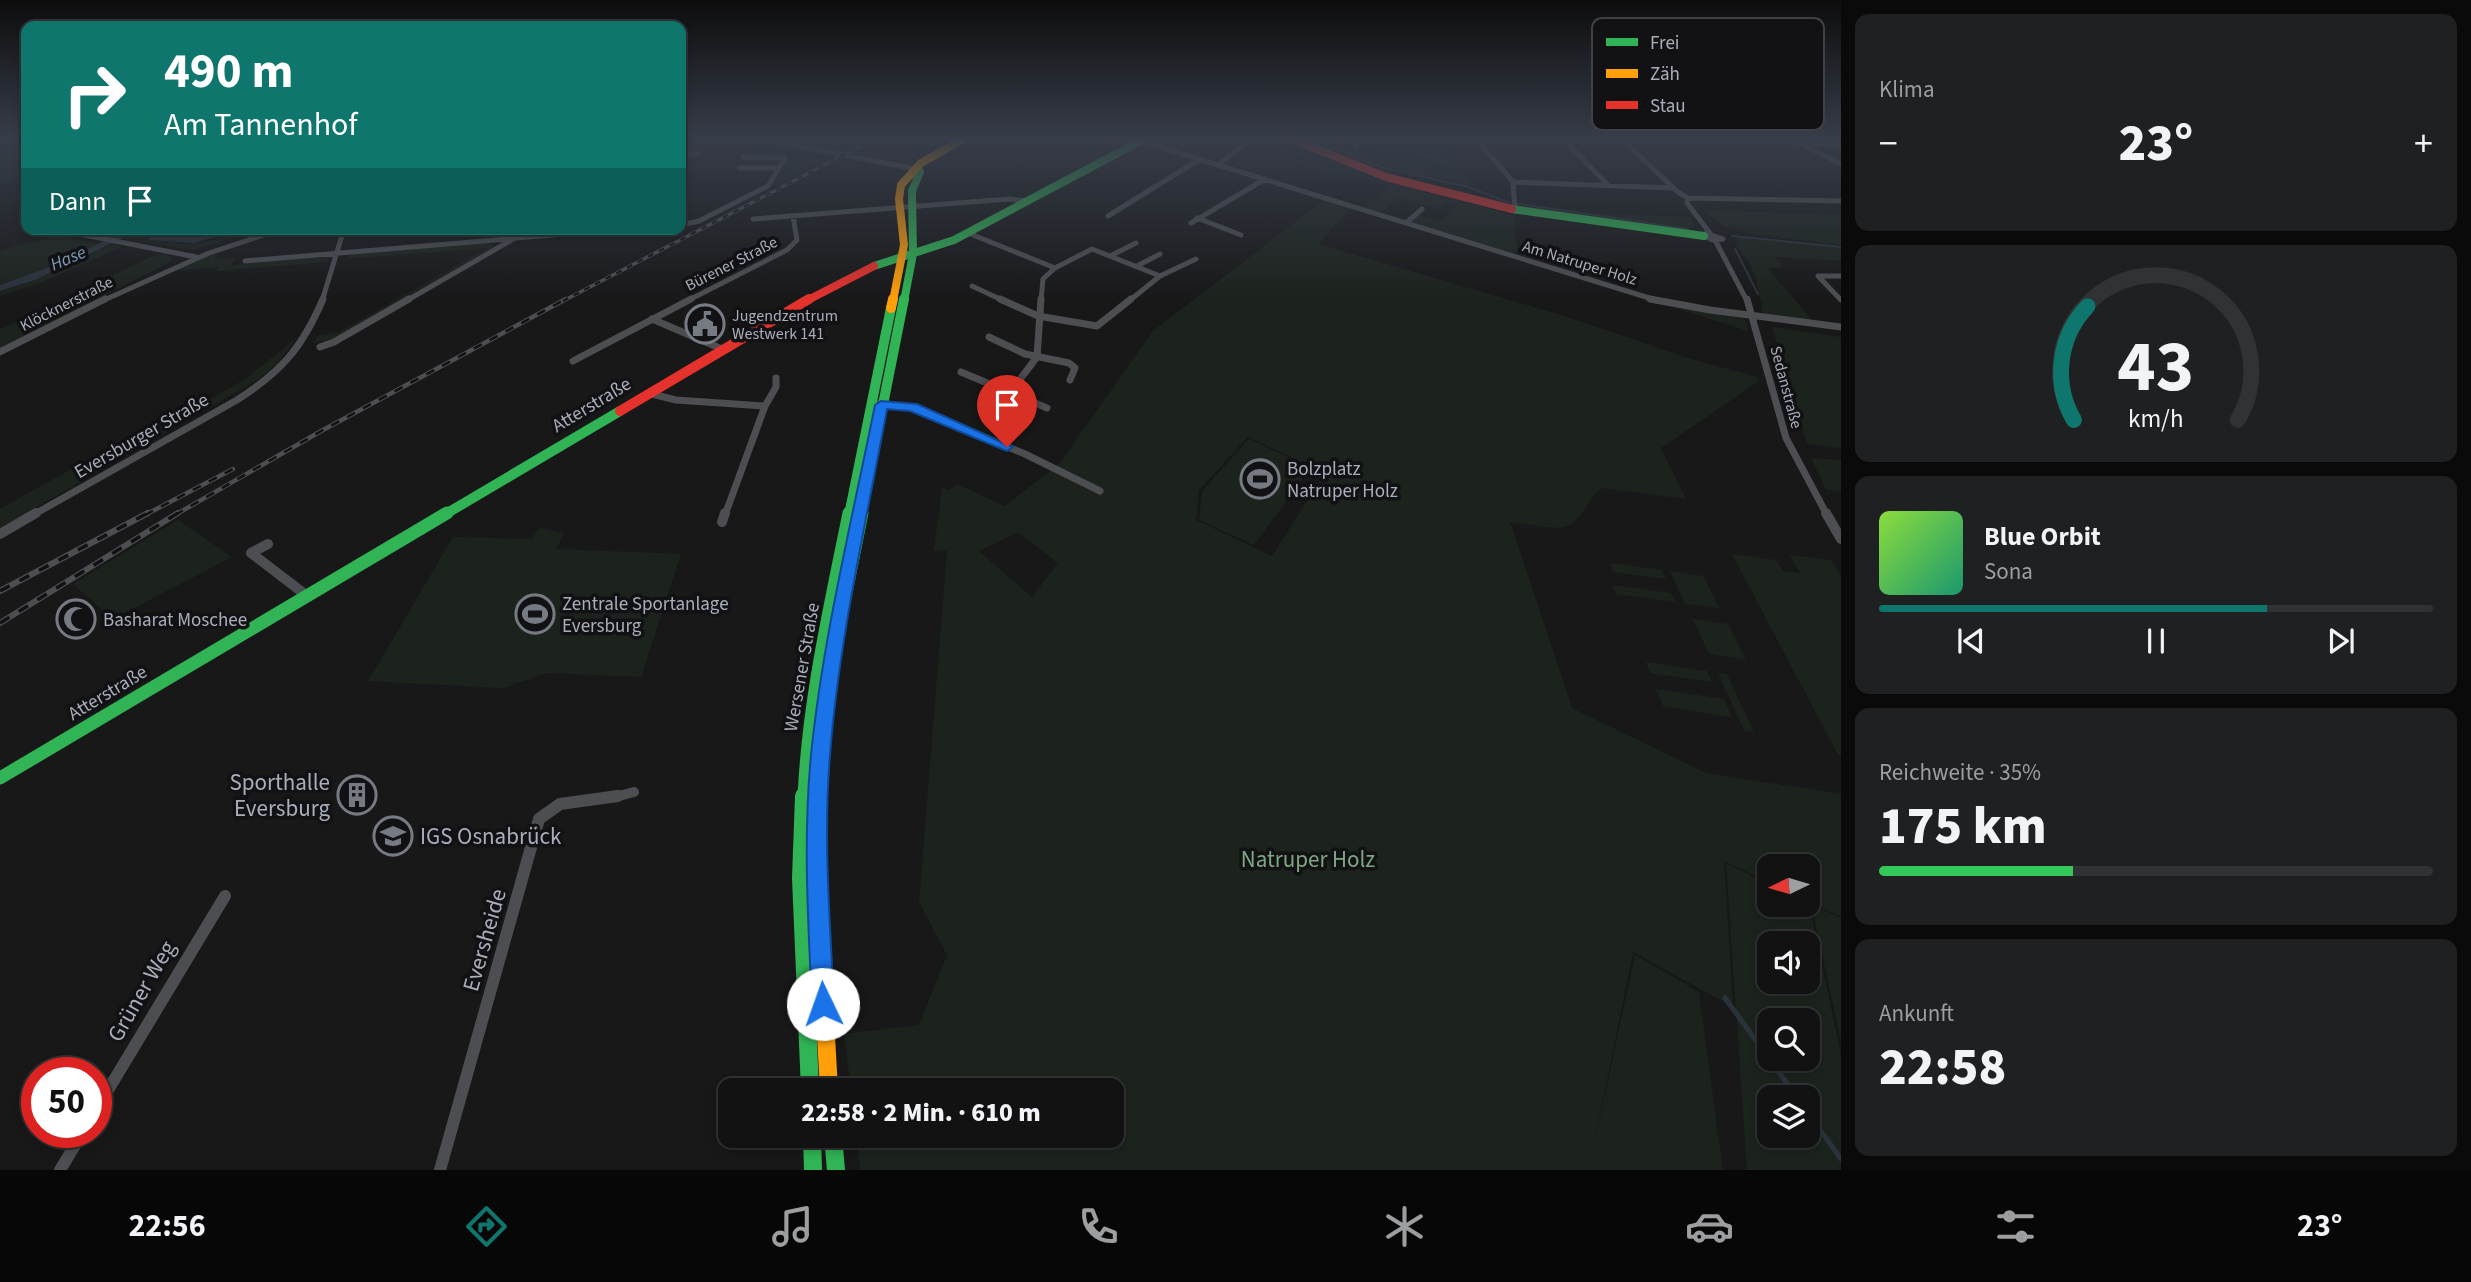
<!DOCTYPE html>
<html lang="de">
<head>
<meta charset="utf-8">
<style>
	body { margin:0; font-family:"Source Sans 3",sans-serif; background:#1f2021; color:#f1f3f6; height:100vh; display:flex; flex-direction:column; font-size:26px; white-space:nowrap }
	* { box-sizing:border-box; margin:0 }
	p { font-size:23px; color:#9c9ea0 }
	.icon { flex:none; width:38px; height:38px; fill:none; stroke:currentColor; stroke-width:2; stroke-linecap:round; stroke-linejoin:round }
	.map { position:relative; flex:1; overflow:hidden }
	.details { display:flex; flex-direction:column; gap:14px; padding:14px; background:#0a0a0a; width:630px }
	.details>* { flex:none }
	.guide { position:absolute; left:21px; top:21px; width:665px; height:214px; border-radius:14px; box-shadow:0 4px 10px #0003,0 0 0 2px #313233; background:#0f766e; color:#fff; overflow:hidden }
	.needle { width:46px; rotate:265deg }
	.tools { position:absolute; left:1757px; top:854px; display:grid; gap:14px }
	.tools a { display:grid; place-items:center; width:63px; height:63px; border-radius:14px; background:#121213; box-shadow:0 4px 10px #0003,0 0 0 2px #313233; font-size:35px }
	.speed { position:absolute; left:21px; top:1057px; display:flex; gap:14px; font-size:35px; font-weight:700; text-align:center }
	.speed>* { display:grid; place-content:center; width:91px; height:91px; border-radius:50%; background:#121213; box-shadow:0 4px 10px #0003,0 0 0 2px #313233; line-height:1 }
	.speed .limit { border:10px solid #d22; background:#fff; color:#111 }
	.pin { position:absolute; display:grid; place-items:center; width:60px; height:60px; color:#fff; margin:-72px -30px; border-radius:50% 50% 50% 0; rotate:-45deg; box-shadow:0 0 7px #0007 }
	.pin .icon { rotate:45deg }
	.me { position:absolute; width:77px; margin:-38px; rotate:357deg; stroke-linejoin:round; filter:drop-shadow(0 0 5px #0008) }
	.turn { display:flex; align-items:center; gap:24px; height:147px; padding:0 28px; font-size:32px }
	.turn .icon { width:91px; height:91px; stroke-width:2.5 }
	.turn b { display:block; font-size:49px; line-height:60px }
	.then { display:flex; align-items:center; height:66px; padding:0 28px; background:#0003; gap:14px; font-size:26px }
	.big { font-size:52px; font-weight:800; line-height:1.1 }
	.details .tile { flex:1; display:flex; flex-direction:column; justify-content:center; gap:10px; min-width:0; padding:0 24px; border-radius:14px; background:#1f2021 }
	.details .dial { align-items:center; gap:0 }
	.dial svg { height:182px; overflow:visible; fill:none; stroke:#313233; stroke-width:7; stroke-linecap:round; text-anchor:middle }
	.dial text { fill:#f1f3f6; stroke:none }
	.song { display:flex; align-items:center; gap:21px }
	.cover { width:84px; height:84px; border-radius:10px; background:linear-gradient(135deg,hsl(90 70% 55%),hsl(160 70% 35%)) }
	.played { height:7px; border-radius:4px; background:linear-gradient(90deg,#0f766e 70%,#313233 70%) }
	.keys { display:flex; justify-content:space-around; direction:ltr }
	.heat { display:flex; justify-content:space-between; align-items:center; font-size:38px; direction:ltr }
	.charge { height:10px; border-radius:5px; background:linear-gradient(90deg,#34c759 35%,#313233 0) }
	.trip { position:absolute; left:718px; top:1078px; width:406px; height:70px; border-radius:14px; background:#121213; box-shadow:0 4px 10px #0003,0 0 0 2px #313233; font-weight:800; line-height:70px; text-align:center }
	.dock { display:flex; height:112px; justify-content:space-around; align-items:center; background:#070708; color:#9c9ea0 }
	.dock .icon { width:49px; height:49px }
	.dock .selected { color:#0f766e }
	.dock b { font-size:32px; color:#f1f3f6 }
	main { display:flex; flex:1; min-height:0 }
	.map>svg:first-child { display:block }
	.green { fill:#1c231d; fill-rule:evenodd }
	.water { fill:#2a333c }
	.lines { fill:none; stroke-linecap:round; stroke-linejoin:round }
	.stream-far1 { stroke:#2a333c; stroke-width:2 }
	.stream { stroke:#2a333c; stroke-width:5 }
	.street-far3 { stroke:#4c4e52; stroke-width:5 }
	.street-far2 { stroke:#4c4e52; stroke-width:7 }
	.street-far1 { stroke:#4c4e52; stroke-width:10 }
	.street { stroke:#4c4e52; stroke-width:12 }
	.fast-far3 { stroke:#30b455; stroke-width:8 }
	.fast-far2 { stroke:#30b455; stroke-width:10 }
	.fast-far1 { stroke:#30b455; stroke-width:13 }
	.fast { stroke:#30b455; stroke-width:18 }
	.slow-far3 { stroke:#ff9f0a; stroke-width:8 }
	.slow-far2 { stroke:#ff9f0a; stroke-width:10 }
	.slow-far1 { stroke:#ff9f0a; stroke-width:13 }
	.slow { stroke:#ff9f0a; stroke-width:18 }
	.jam-far1 { stroke:#e5322d; stroke-width:8 }
	.jam { stroke:#e5322d; stroke-width:10 }
	.rail-far2-casing { stroke:#4c4e51; stroke-width:3.5 }
	.rail-far1-casing { stroke:#4c4e51; stroke-width:4.5 }
	.rail-casing { stroke:#4c4e51; stroke-width:6 }
	.rail-far2 { stroke:#121215; stroke-width:2; stroke-dasharray:6; stroke-linecap:butt }
	.rail-far1 { stroke:#121215; stroke-width:2.5; stroke-dasharray:9; stroke-linecap:butt }
	.rail { stroke:#121215; stroke-width:3.5; stroke-dasharray:11; stroke-linecap:butt }
	.route { fill:#1a73e8; stroke:#114b97; stroke-width:2 }
	.labels { text-anchor:middle; stroke-width:7; stroke-linejoin:round; paint-order:stroke }
	.far-street-label { font-size:16px; fill:#a9aeba; stroke:#121215 }
	.far-poi-label { font-size:16px; fill:#a9aeba; stroke:#121215; text-anchor:start }
	.far-water-label { font-size:18px; font-style:italic; fill:#7e9bb7; stroke:#121215 }
	.street-label { font-size:19px; fill:#a9aeba; stroke:#121215 }
	.poi-label { font-size:19px; fill:#a9aeba; stroke:#121215; text-anchor:start }
	.near-poi-label { font-size:23px; fill:#a9aeba; stroke:#121215; text-anchor:end }
	.near-park-label { font-size:23px; fill:#7fa682; stroke:#121215 }
	.near-street-label { font-size:23px; fill:#a9aeba; stroke:#121215 }
	.key { fill:#121215; stroke:#3f4147; stroke-width:2 }
	.key-label { font-size:19px; fill:#a9aeba }
</style>
</head>
<body>
<main>
<div class="map">
<svg width="1841" height="1170" viewBox="0 0 1841 1170">
	<rect width="100%" height="100%" fill="#181819"/>
	<path class="green" d="M26 137V178L0 183V141Z
		M1308 137 1370 155 1391 137H1436L1473 186 1383 166Z
		M1290 143 1381 181 1502 212 1515 217V239L1518 246 1513 254 1410 222 1418 215 1442 221 1457 206 1445 203 1439 209 1399 198 1381 213 1363 207 1389 186 1369 179 1293 165 1304 157 1279 150Z
		M779 147 823 158 835 155 777 185 784 163 792 160 793 156 778 155Z
		M1324 200 1350 209 1318 244 1558 314 1694 360 1758 377 1759 381 1661 448 1686 499 1602 488C1587 500 1585 512 1574 522 1560 535 1527 522 1510 522L1572 708 1706 773 1841 794V917L1808 901V866H1769V882L1724 861 1733 1007 1633 952 1591 1159 1635 955 1699 992 1723 1170H860L858 1150 864 1149 862 1136H1111V1090H851L844 1034 919 1025 947 955 919 902 947 551 934 550 942 487 949 491 957 484 1005 506 1059 464 1153 331ZM1248 437 1325 473 1272 556 1196 520 1199 490ZM1018 532 1058 563 1032 597 979 551Z
		M1523 204 1581 213 1690 217 1695 227 1688 229 1530 208Z
		M1704 210 1841 215V245L1748 234 1741 228 1724 227Z
		M142 229H164L151 233 147 240C164 241 180 245 197 243 220 240 238 229 262 229L194 250 122 239Z
		M58 235 99 244 60 263 0 285V250Z
		M1737 237 1841 248V261L1775 257 1784 267 1767 268 1813 321 1763 314C1757 284 1758 270 1736 246Z
		M486 243 495 246 337 338 313 343 319 335 337 333 488 248 344 259 352 254Z
		M111 245 122 247 40 283 0 296V292L35 280Z
		M219 251 214 259 235 258 231 266 259 261 329 257 327 262 217 271 219 267 173 271Z
		M157 254 171 256 172 261 0 349V329Z
		M1675 308 1742 318 1746 321 1748 331Z
		M1772 327 1841 337V448L1807 444Z
		M298 337 275 366 254 382 0 528V509L147 427 196 407 244 380Z
		M1249 439 1311 468 1254 545 1199 520 1202 491Z
		M1811 458 1841 460V491L1826 490Z
		M178 520 232 557 113 619 73 584Z
		M539 528 564 533 557 549 681 554 641 677 547 673 503 688 368 681 453 537 532 539Z
		M1732 554 1776 560 1783 571 1800 573 1790 555 1831 560 1841 576V755H1838Z
		M1610 563 1662 570 1666 579 1613 572Z
		M1670 571 1703 576 1719 608 1685 604Z
		M1612 585 1671 593 1675 602 1616 594Z
		M1693 619 1728 624 1746 660 1709 654Z
		M1646 662 1707 671 1712 682 1650 673Z
		M1718 673 1727 674 1754 732 1744 731Z
		M1656 689 1724 699 1732 717 1663 706Z
		M1726 863 1769 884V905H1808L1809 903 1841 1055V1170H1747ZM1808 943V982H1769V943ZM1808 1020V1059H1769V1020ZM1808 1097V1136H1769V1097Z
		M1811 904 1841 918V1041Z"/>
	<path class="water" d="M128 229H142L35 280 0 291V285L60 263Z
		M164 229H243L195 243 148 240 152 233Z"/>
	<g class="lines">
		<path class="stream-far1" d="M1305 137 1381 167 1468 187 1507 202 1688 229
			M1417 152 1443 162
			M1732 236 1841 247
			M1735 249 1758 294"/>
		<path class="stream" d="M1725 998 1797 1097
			M1808 1113 1841 1159"/>
		<path class="street-far3" d="M751 137 921 170
			M1127 137 1659 301
			M1344 137 1359 140
			M1475 137 1513 182 1515 210
			M1561 137 1609 186
			M1619 137 1678 192 1688 198
			M1639 137 1841 145
			M1801 144 1841 164
			M1355 146 1359 140 1366 137
			M681 156 699 154
			M743 157 785 158
			M1217 165 1249 142
			M739 168H778
			M23 181 26 214
			M1513 182 1674 188
			M681 192 685 191
			M1688 198 1841 201
			M1688 198 1687 203 1710 233
			M1108 216 1200 159
			M1197 218 1241 235
			M753 219 1009 199 1027 201
			M1191 223 1265 179
			M1406 223 1422 209
			M681 225 699 221 768 186 785 158
			M54 229 196 257
			M968 233 1055 268
			M1706 233 1723 239 1712 240 1704 235Z
			M1715 240 1747 301
			M1110 256 1136 243
			M245 261 625 229
			M1137 266 1160 254
			M1818 276 1841 300
			M1818 276H1841
			M972 286 1004 301
			M102 301 209 253 282 229
			M322 301 344 229
			M406 301 515 238 524 229
			M687 301 787 250 797 240 793 216
			M1041 301 1043 279 1055 268 1092 249 1160 276
			M1129 301 1160 276 1196 259"/>
		<path class="street-far2" d="M1000 299 1038 316 1097 326 1131 299
			M1650 299 1710 310 1841 327
			M1747 299 1786 438 1827 515
			M652 319 722 349
			M989 337 1025 354 1069 363 1075 368 1070 380
			M320 347 334 342 409 299
			M0 352 105 299
			M573 361 691 299
			M961 372 1047 408
			M1011 391 1037 357 1041 299
			M648 393 676 400 765 406 776 387V378
			M877 404 912 407 1025 454 1100 491
			M33 515 237 400C282 371 302 348 323 299
			M725 515 765 406"/>
		<path class="street-far1" d="M1826 513 1841 539
			M722 522 725 513
			M0 534 36 513
			M268 544 251 553 306 595
			M611 798 634 792"/>
		<path class="street" d="M96 1110 225 896
			M60 1170 83 1132
			M440 1170 539 819 560 804 618 796"/>
		<path class="fast-far3" d="M1512 209 1704 236
			M874 266 954 240 1148 137
			M904 301 913 254 912 191 920 172"/>
		<path class="fast-far2" d="M444 515 620 411
			M849 515 891 308
			M861 515 904 299"/>
		<path class="fast-far1" d="M839 627 862 513
			M0 778 447 513
			M804 798C808 702 830 607 849 513"/>
		<path class="fast" d="M804 796 801 878 810 1090
			M812 1136 813 1170
			M833 1136 836 1170"/>
		<path class="slow-far3" d="M893 301 904 245 899 199 901 185 921 163 967 137"/>
		<path class="slow-far2" d="M891 308 893 299"/>
		<path class="slow-far1" d="M819 798 820 753 839 627"/>
		<path class="slow" d="M819 796 817 875 829 1090"/>
		<path class="jam-far1" d="M1287 137 1386 177 1512 209
			M806 301 874 266"/>
		<path class="jam" d="M620 411 809 299"/>
		<g class="rail-far2-casing">
			<path id="rail-far2" d="M563 301 878 137"/>
		</g>
		<g class="rail-far1-casing">
			<path id="rail-far1" d="M145 515 233 469
				M175 515 323 430 566 299"/>
		</g>
		<g class="rail-casing">
			<path id="rail" d="M0 591 148 513
				M0 623 178 513"/>
		</g>
		<use href="#rail-far2" class="rail-far2"/>
		<use href="#rail-far1" class="rail-far1"/>
		<use href="#rail" class="rail"/>
	</g>
	<linearGradient id="sky" x2="0" y2="1"><stop stop-color="#0d0d0e"/><stop offset="0.46" stop-color="#373d49"/><stop offset="1" stop-color="#373d49" stop-opacity="0"/></linearGradient>
	<rect width="1841" height="301" fill="url(#sky)"/>
	<path class="route" d="M881 401 917 404 1013 447 1007 451 1002 449 910 411 887 409C866 523 839 639 830 755 823 838 830 921 834 1004L831 1012 823 1016 815 1012 812 1004C808 921 803 838 811 755 823 637 852 520 875 405Z"/>
	<defs>
		<g id="civic-ring" transform="scale(2.0125)"><circle r="9.5" fill="#121215" stroke="#767a82" stroke-width="1.5"/><path d="M-.6-6.5H3V-4.5H.6V-3L4-1V1h2V6H-6V1h2V-1L-.6-3ZM-1.2 2.5V6h2.4V2.5Z" fill="#767a82"/></g>
		<g id="stadium-ring" transform="scale(2.0125)"><circle r="9.5" fill="#121215" stroke="#767a82" stroke-width="1.5"/><path d="M0-5a6.5 5 0 1 0 0 10a6.5 5 0 1 0 0-10ZM-3.5-1.8h7v3.6h-7Z" fill="#767a82"/></g>
		<g id="mosque-ring" transform="scale(2.0125)"><circle r="9.5" fill="#121215" stroke="#767a82" stroke-width="1.5"/><path d="M3.5-4.9A6 6 0 1 0 3.5 4.9A5 5 0 1 1 3.5-4.9Z" fill="#767a82"/></g>
		<g id="building-ring" transform="scale(2.0125)"><circle r="9.5" fill="#121215" stroke="#767a82" stroke-width="1.5"/><path d="M-4-6H4V6H1V3H-1V6H-4ZM-2.5-4.3h1.7v1.8h-1.7ZM.8-4.3h1.7v1.8H.8ZM-2.5-1h1.7V.8h-1.7ZM.8-1h1.7V.8H.8Z" fill="#767a82"/></g>
		<g id="school-ring" transform="scale(2.0125)"><circle r="9.5" fill="#121215" stroke="#767a82" stroke-width="1.5"/><path d="M0-5L7-2L0 1L-7-2ZM-4 1L0 2.5L4 1V4Q0 6-4 4Z" fill="#767a82"/></g>
	</defs>
	<g fill-rule="evenodd">
		<use href="#civic-ring" x="705" y="324"/>
		<use href="#stadium-ring" x="1260" y="479"/>
		<use href="#stadium-ring" x="535" y="614"/>
		<use href="#mosque-ring" x="76" y="619"/>
		<use href="#building-ring" x="357" y="795"/>
		<use href="#school-ring" x="393" y="836"/>
	</g>
	<g class="labels">
		<g class="far-street-label">
			<text transform="translate(1580 262) rotate(17)" y="6">Am Natruper Holz</text>
			<text transform="translate(731 263) rotate(-27)" y="6">Bürener Straße</text>
			<text transform="translate(66 303) rotate(-27)" y="6">Klöcknerstraße</text>
			<text transform="translate(1787 387) rotate(75)" y="6">Sedanstraße</text>
		</g>
		<g class="far-poi-label">
			<text x="732" y="321">Jugendzentrum<tspan x="732" dy="18">Westwerk 141</tspan></text>
		</g>
		<g class="far-water-label">
			<text transform="translate(68 258) rotate(-23)" y="6">Hase</text>
		</g>
		<g class="street-label">
			<text transform="translate(591 404) rotate(-31)" y="7">Atterstraße</text>
			<text transform="translate(141 435) rotate(-30)" y="7">Eversburger Straße</text>
			<text transform="translate(801 667) rotate(-80)" y="7">Wersener Straße</text>
			<text transform="translate(107 692) rotate(-31)" y="7">Atterstraße</text>
		</g>
		<g class="poi-label">
			<text x="1287" y="475">Bolzplatz<tspan x="1287" dy="22">Natruper Holz</tspan></text>
			<text x="562" y="610">Zentrale Sportanlage<tspan x="562" dy="22">Eversburg</tspan></text>
			<text x="103" y="626">Basharat Moschee</text>
		</g>
		<g class="near-poi-label">
			<text x="330" y="790">Sporthalle<tspan x="330" dy="26">Eversburg</tspan></text>
			<text x="420" y="844" text-anchor="start">IGS Osnabrück</text>
		</g>
		<g class="near-park-label">
			<text x="1308" y="867">Natruper Holz</text>
		</g>
		<g class="near-street-label">
			<text transform="translate(484 940) rotate(-74)" y="8">Eversheide</text>
			<text transform="translate(141 991) rotate(-60)" y="8">Grüner Weg</text>
		</g>
	</g>
	<rect x="1592" y="18" width="232" height="112" rx="10" class="key"/>
	<rect x="1606" y="38" width="32" height="8" fill="#30b455"/>
	<rect x="1606" y="69" width="32" height="9" fill="#ff9f0a"/>
	<rect x="1606" y="101" width="32" height="8" fill="#e5322d"/>
	<g class="key-label">
		<text x="1650" y="49">Frei</text>
		<text x="1650" y="80">Zäh</text>
		<text x="1650" y="112">Stau</text>
	</g>
</svg>
<div class="tools">
<a><svg class="needle" viewBox="-14 -14 28 28"><path d="M0-13l5 13h-10z" fill="#e53935"/><path d="M0 13l5-13h-10z" fill="#9c9ea0"/></svg></a>
<a><svg class="icon" aria-label="sound" viewBox="0 0 24 24"><path d="M4 9h4l5-4v14l-5-4H4zM17 9q2 3 0 6"/></svg></a>
<a><svg class="icon" aria-label="search" viewBox="0 0 24 24"><circle cx="10" cy="10" r="6"/><path d="M15 15l6 6"/></svg></a>
<a><svg class="icon" aria-label="layers" viewBox="0 0 24 24"><path d="M12 4l9 5-9 5-9-5zM3 14l9 5 9-5"/></svg></a>
</div>
<div class="speed"><div class="limit">50</div></div>
<div class="pin" style="left:1007px;top:447px;background:#d93025"><svg class="icon" aria-label="arrive" viewBox="0 0 24 24"><path d="M6 21V4h12l-3 4 3 4H6"/></svg></div>
<svg class="me" style="left:823px;top:1004px" viewBox="-20 -20 40 40"><circle r="19" fill="#fff"/><path d="M0-13L10 11 0 6-10 11z" fill="#1a73e8"/></svg>
<div class="trip">22:58 · 2 Min. · 610 m</div>
<div class="guide">
<div class="turn"><svg class="icon" aria-label="right" viewBox="0 0 24 24"><path d="M7 20v-9h11M14 6l5 5-5 5"/></svg><div><b>490 m</b>Am Tannenhof</div></div>
<div class="then">Dann<svg class="icon" aria-label="arrive" viewBox="0 0 24 24"><path d="M6 21V4h12l-3 4 3 4H6"/></svg></div>
</div>
</div>
<section class="details">
<div class="tile"><p>Klima</p>
<div class="heat"><a>−</a><b class="big">23°</b><a>+</a></div>
</div>
<div class="tile dial"><svg viewBox="0 0 100 80">
<path d="M14 69A42 42 0 1 1 86 69"/>
<path d="M14 69A42 42 0 0 1 20 19" stroke="#0f766e"/>
<text x="50" y="56" font-size="32" font-weight="700">43</text>
<text x="50" y="72" font-size="11">km/h</text>
</svg></div>
<div class="tile">
<div class="song"><i class="cover"></i><div><b>Blue Orbit</b><p>Sona</p></div></div>
<div class="played"></div>
<div class="keys"><svg class="icon" aria-label="previous" viewBox="0 0 24 24"><path d="M18 5L8 12l10 7zM5 5v14"/></svg><svg class="icon" aria-label="pause" viewBox="0 0 24 24"><path d="M8 5v14M16 5v14"/></svg><svg class="icon" aria-label="next" viewBox="0 0 24 24"><path d="M6 5l10 7-10 7zM19 5v14"/></svg></div>
</div>
<div class="tile"><p>Reichweite · 35%</p><b class="big">175 km</b><div class="charge"></div></div>
<div class="tile"><p>Ankunft</p><b class="big">22:58</b></div>
</section>
</main>
<nav class="dock">
<b>22:56</b>
<svg class="icon selected" aria-label="directions" viewBox="0 0 24 24"><path d="M12 3l9 9-9 9-9-9zM9 14v-3h6M13 9l2 2-2 2"/></svg>
<svg class="icon" aria-label="music" viewBox="0 0 24 24"><path d="M9 18V5l10-2v13"/><circle cx="6" cy="18" r="3"/><circle cx="16" cy="16" r="3"/></svg>
<svg class="icon" aria-label="phone" viewBox="0 0 24 24"><path d="M5 4h4l2 5-3 2q2 4 5 5l2-3 5 2v4C11 20 4 13 5 4z"/></svg>
<svg class="icon" aria-label="climate" viewBox="0 0 24 24"><path d="M12 3v18M4 7l16 10M4 17L20 7"/></svg>
<svg class="icon" aria-label="car" viewBox="0 0 24 24"><path d="M5 17H2v-5l4-1 3-4h7l3 4 3 1v5h-3M9 17h6M6 11h13"/><circle cx="7" cy="17" r="2"/><circle cx="17" cy="17" r="2"/></svg>
<svg class="icon" aria-label="filters" viewBox="0 0 24 24"><path d="M4 7h16M4 17h16"/><circle cx="9" cy="7" r="2"/><circle cx="15" cy="17" r="2"/></svg>
<b>23°</b>
</nav>
</body>
</html>
